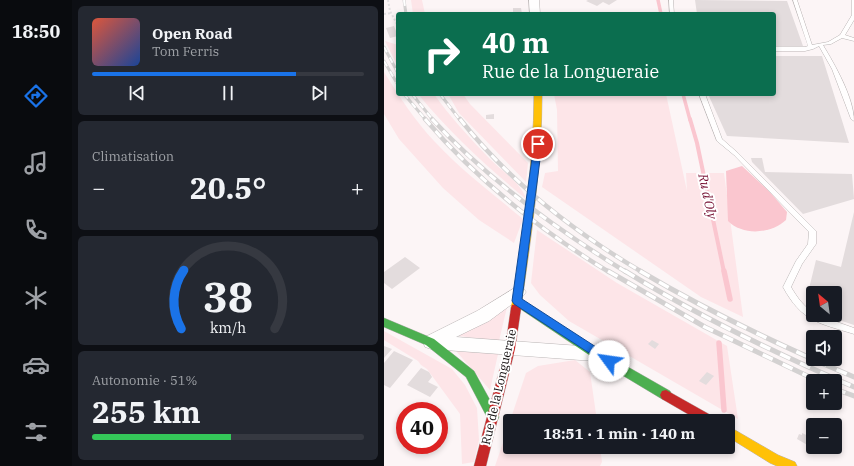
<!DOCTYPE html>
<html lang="fr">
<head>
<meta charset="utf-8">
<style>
	body { margin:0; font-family:"IBM Plex Serif",serif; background:#242831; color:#f1f3f6; height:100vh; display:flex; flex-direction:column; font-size:15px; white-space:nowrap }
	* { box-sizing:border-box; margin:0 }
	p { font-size:13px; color:#9ea1a6 }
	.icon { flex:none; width:22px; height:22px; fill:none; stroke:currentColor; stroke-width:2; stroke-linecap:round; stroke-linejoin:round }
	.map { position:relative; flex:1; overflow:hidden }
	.drawer { display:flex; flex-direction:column; gap:6px; padding:6px; background:#0d0f14; width:312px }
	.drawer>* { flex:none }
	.top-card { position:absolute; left:12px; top:12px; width:380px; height:84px; border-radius:4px; box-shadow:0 2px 6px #0003; background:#0b6e4f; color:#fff; overflow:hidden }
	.needle { width:26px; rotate:331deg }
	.tools { position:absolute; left:422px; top:286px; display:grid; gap:8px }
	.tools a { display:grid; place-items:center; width:36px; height:36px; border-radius:4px; background:#171b24; box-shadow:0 2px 6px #0003; font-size:20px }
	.speed { position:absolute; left:12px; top:402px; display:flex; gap:8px; font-size:20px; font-weight:700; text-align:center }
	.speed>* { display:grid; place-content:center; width:52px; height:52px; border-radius:50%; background:#171b24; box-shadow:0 2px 6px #0003; line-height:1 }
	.speed .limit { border:6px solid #d22; background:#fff; color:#111 }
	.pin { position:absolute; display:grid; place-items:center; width:34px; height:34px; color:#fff; margin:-17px; border:2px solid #fff; border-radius:50%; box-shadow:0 1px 4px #0007 }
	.me { position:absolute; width:44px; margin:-22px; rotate:301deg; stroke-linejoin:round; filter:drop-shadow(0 0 3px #0008) }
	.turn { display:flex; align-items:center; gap:14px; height:84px; padding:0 20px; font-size:18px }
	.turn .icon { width:52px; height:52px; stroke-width:2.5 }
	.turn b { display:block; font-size:28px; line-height:34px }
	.big { font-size:30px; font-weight:700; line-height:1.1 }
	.drawer .widget { flex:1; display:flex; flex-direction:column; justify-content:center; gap:6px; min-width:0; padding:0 14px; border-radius:6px; background:#242831 }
	.drawer .dial { align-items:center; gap:0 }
	.dial svg { height:104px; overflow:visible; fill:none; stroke:#363941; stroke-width:7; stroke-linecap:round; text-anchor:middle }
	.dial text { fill:#f1f3f6; stroke:none }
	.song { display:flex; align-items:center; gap:12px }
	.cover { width:48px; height:48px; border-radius:6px; background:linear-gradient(135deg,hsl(10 70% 55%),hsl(220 70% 35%)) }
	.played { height:4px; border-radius:2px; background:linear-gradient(90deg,#1a73e8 75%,#363941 75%) }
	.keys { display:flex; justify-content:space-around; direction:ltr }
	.heat { display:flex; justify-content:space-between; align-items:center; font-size:22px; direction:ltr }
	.charge { height:6px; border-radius:3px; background:linear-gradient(90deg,#34c759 51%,#363941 0) }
	.trip { position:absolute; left:119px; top:414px; width:232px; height:40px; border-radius:4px; background:#171b24; box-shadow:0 2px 6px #0003; font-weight:700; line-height:40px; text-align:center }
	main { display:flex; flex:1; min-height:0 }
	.tabs { display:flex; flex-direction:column; width:72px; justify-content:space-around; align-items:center; background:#090b0e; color:#9ea1a6 }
	.tabs .icon { width:28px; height:28px }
	.tabs .current { color:#1a73e8 }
	.tabs b { font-size:18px; color:#f1f3f6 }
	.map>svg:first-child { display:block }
	.green { fill:#fde5e8 }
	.water { fill:#fac6cf }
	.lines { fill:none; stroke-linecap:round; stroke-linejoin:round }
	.stream-far2 { stroke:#fac6cf; stroke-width:3.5 }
	.stream-far1 { stroke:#fac6cf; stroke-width:4 }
	.stream { stroke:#fac6cf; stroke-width:5.5 }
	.building { fill:#e3dcdd }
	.lane-casing { stroke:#b9b4b4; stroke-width:1 }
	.street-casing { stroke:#b9b4b4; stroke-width:1 }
	.fast-casing { stroke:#b9b4b4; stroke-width:1 }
	.slow-casing { stroke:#b9b4b4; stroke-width:1 }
	.jam-casing { stroke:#b9b4b4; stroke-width:1 }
	.path { stroke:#e2e0e1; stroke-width:2; stroke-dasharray:2 2; stroke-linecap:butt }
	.lane { fill:#fffefe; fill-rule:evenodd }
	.street { fill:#fffefe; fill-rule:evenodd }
	.fast { fill:#4caf50; fill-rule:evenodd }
	.slow { fill:#ffc107; fill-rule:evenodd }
	.jam { fill:#c62828; fill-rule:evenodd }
	.rail-far2-casing { stroke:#d3d1d1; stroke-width:3 }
	.rail-far1-casing { stroke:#d3d1d1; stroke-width:4.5 }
	.rail-casing { stroke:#d3d1d1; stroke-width:5 }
	.rail-far2 { stroke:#fff; stroke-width:2; stroke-dasharray:6; stroke-linecap:butt }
	.rail-far1 { stroke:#fff; stroke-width:3; stroke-dasharray:8; stroke-linecap:butt }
	.rail { stroke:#fff; stroke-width:3.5; stroke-dasharray:11; stroke-linecap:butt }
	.route { fill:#1a73e8; stroke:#114b97 }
	.labels { text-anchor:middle; stroke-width:4; stroke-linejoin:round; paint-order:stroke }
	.street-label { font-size:12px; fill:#140f10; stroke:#fff }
	.water-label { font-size:13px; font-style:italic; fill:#730c2f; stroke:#fff }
</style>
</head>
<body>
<main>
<nav class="tabs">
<b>18:50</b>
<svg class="icon current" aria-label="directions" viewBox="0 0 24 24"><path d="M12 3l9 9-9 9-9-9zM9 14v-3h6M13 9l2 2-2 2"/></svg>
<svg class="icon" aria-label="music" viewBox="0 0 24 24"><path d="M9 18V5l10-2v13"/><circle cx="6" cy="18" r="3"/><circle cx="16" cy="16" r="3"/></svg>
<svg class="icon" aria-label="phone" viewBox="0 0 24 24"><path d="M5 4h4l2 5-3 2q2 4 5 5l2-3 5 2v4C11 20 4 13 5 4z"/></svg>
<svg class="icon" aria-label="climate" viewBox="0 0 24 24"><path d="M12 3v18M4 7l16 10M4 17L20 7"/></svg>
<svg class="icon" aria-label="car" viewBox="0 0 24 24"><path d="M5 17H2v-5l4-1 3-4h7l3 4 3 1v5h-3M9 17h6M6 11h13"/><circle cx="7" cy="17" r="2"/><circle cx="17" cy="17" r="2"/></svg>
<svg class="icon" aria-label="filters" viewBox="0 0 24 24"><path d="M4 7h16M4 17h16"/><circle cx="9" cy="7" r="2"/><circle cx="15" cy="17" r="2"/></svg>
</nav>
<section class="drawer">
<div class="widget">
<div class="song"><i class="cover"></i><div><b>Open Road</b><p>Tom Ferris</p></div></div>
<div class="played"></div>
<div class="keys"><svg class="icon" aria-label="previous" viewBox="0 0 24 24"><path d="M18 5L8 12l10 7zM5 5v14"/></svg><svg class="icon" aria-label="pause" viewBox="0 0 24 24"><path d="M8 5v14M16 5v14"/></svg><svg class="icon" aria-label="next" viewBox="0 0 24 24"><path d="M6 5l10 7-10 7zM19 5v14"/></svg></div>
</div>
<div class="widget"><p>Climatisation</p>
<div class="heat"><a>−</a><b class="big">20.5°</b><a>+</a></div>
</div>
<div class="widget dial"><svg viewBox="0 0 100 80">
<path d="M14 69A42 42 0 1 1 86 69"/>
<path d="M14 69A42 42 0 0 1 16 24" stroke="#1a73e8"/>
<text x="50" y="56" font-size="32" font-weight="700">38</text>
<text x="50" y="72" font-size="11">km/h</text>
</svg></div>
<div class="widget"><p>Autonomie · 51%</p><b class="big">255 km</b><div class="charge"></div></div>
</section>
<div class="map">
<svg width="470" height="466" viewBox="0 0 470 466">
	<rect width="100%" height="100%" fill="#fcf5f6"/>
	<path class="green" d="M27 0H38L41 14H29Z
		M1 41 14 45V67Z
		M0 72C15 96 31 121 51 142 77 170 109 194 139 219L130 243 95 220 59 188 15 139 0 114Z
		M34 94H50C66 117 85 137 105 158 116 170 137 182 142 199 102 166 66 133 34 94Z
		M64 94H79L86 104 144 163 142 182 75 113Z
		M170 94H282L303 191 302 173H340L359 317 317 297 158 187 161 173 174 171 173 110Z
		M153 230 233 283 343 346 354 419 185 321 156 295 147 283Z
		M123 307 115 341 75 336 77 331Z
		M0 331 68 369 81 385 93 408 95 440 90 462 78 464 76 414 43 369 37 365 34 361 0 340Z
		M72 351 114 354 106 390Z
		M191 360 206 372 213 421H126L142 373 154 366Z
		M126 422V447H216L218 462 216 466H111Z"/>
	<path class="water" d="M358 166 386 192 403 212 402 220C387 234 359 236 344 221L342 171Z"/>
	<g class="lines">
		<path class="stream-far2" d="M274 0 277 14
			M299 94 306 120"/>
		<path class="stream-far1" d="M306 119 313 143 340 272"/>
		<path class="stream" d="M340 271 346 299
			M335 343 340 410"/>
	</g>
	<path class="building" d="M204 0H233L225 5 219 2 213 6 202 1Z
		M311 0 403 1 419 46H390V14H313Z
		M129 8H137L138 14H129Z
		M10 26 14 36 6 38 2 28Z
		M390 56H438L465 143 343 136 324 94H390Z
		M110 114V119H102V115Z
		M367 158H378L381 172 468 174 470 199 419 214 368 162Z
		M470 212V325L446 317V315H451V293H429V308L422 301 432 260 457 267Z
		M21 257 36 268 8 289 0 283V272Z
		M268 340 275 344 271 349 264 344Z
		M0 346 8 349 0 358Z
		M10 351 29 360 6 388 0 385V363Z
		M37 368 45 372 48 377 44 382 54 387 46 397 23 385Z
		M323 372 330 376 322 385 315 381Z
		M418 433 429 438V447H433L432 450 413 439 415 434 418 435Z"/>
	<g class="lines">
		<g class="lane-casing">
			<path id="lane" d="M285 0H289L290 14H286Z
				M409 0H413L428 45 444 42 456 35 468 15V0H470V20L461 35 470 38V41L458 38 447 44 439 45C451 65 470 98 470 121L467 119 448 69 435 46 429 49 421 51H390V47H421L424 46Z
				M315 94H321L338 139 354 153 432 231V244L418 264 407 287C413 297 419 306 429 312V315H433L470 328V334C435 323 418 322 399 287L412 261 424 244 425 232 350 155 333 141Z"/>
		</g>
		<g class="street-casing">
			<path id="street" d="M145 0H155L156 14H146Z
				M134 286 139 288 142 292 139 296 105 321 72 337 210 347 216 349 218 354 216 359 210 361 47 349 41 347 39 342 41 337 93 311Z"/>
		</g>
		<g class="fast-casing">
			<path id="fast" d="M133 297 216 351 286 391 288 395 286 399 282 400 278 399 208 357 129 304 128 301 129 298Z
				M0 318 50 339 90 371 113 413 115 417 113 421 109 422 105 421 82 377 42 345 0 327Z"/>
		</g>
		<g class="slow-casing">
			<path id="slow" d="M150 94H158C158 166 147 237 137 308L136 311 132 312 128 311 127 308C138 237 150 166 150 94Z
				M344 426 394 455 411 462 413 466H393L386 463 344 437Z"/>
		</g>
		<g class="jam-casing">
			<path id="jam" d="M132 304 136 305 137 308 131 349 102 466H90L121 349 127 308 128 305Z
				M282 390 330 417 332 421H316L278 399 276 395 278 391Z"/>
		</g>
		<path class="path" d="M4 0 6 11 14 26
			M0 14 7 13"/>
		<use href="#lane" class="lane"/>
		<use href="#street" class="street"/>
		<use href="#fast" class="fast"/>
		<use href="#slow" class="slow"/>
		<use href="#jam" class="jam"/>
		<g class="rail-far2-casing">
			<path id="rail-far2" d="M20 0 22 14
				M0 47 14 73
				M0 61 14 85
				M20 94 42 120
				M28 94 49 120
				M56 94 76 120"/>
		</g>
		<g class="rail-far1-casing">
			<path id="rail-far1" d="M41 119C93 180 157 231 225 272
				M48 119C104 180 172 229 242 272
				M76 119C125 181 190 232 258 272"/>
		</g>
		<g class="rail-casing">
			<path id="rail" d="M224 271 321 327 434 381
				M241 271C314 316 391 353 470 387
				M256 271C325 312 397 346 470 377
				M451 389 470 396"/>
		</g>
		<use href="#rail-far2" class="rail-far2"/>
		<use href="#rail-far1" class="rail-far1"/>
		<use href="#rail" class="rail"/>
	</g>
	<path class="route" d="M154 141 158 144 138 299 229 358 230 361 229 364 225 366 130 304 128 301 150 144Z"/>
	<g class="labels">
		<g class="street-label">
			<text transform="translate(115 387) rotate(-77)" y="4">Rue de la Longueraie</text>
		</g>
		<g class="water-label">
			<text transform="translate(324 196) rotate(78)" y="5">Ru d'Oly</text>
		</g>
	</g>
</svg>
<div class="tools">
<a><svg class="needle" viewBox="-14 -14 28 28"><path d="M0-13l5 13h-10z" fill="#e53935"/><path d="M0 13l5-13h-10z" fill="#9ea1a6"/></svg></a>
<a><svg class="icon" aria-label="sound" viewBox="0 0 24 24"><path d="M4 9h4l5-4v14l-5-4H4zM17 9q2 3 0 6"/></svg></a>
<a>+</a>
<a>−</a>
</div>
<div class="speed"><div class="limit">40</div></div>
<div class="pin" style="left:154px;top:144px;background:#d93025"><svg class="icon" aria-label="arrive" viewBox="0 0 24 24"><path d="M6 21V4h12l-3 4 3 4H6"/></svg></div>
<svg class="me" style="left:225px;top:361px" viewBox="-20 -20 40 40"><circle r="19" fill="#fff"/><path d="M0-13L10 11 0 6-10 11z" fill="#1a73e8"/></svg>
<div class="trip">18:51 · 1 min · 140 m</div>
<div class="top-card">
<div class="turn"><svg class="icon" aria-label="right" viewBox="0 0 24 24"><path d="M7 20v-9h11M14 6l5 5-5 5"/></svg><div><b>40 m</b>Rue de la Longueraie</div></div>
</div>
</div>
</main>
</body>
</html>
